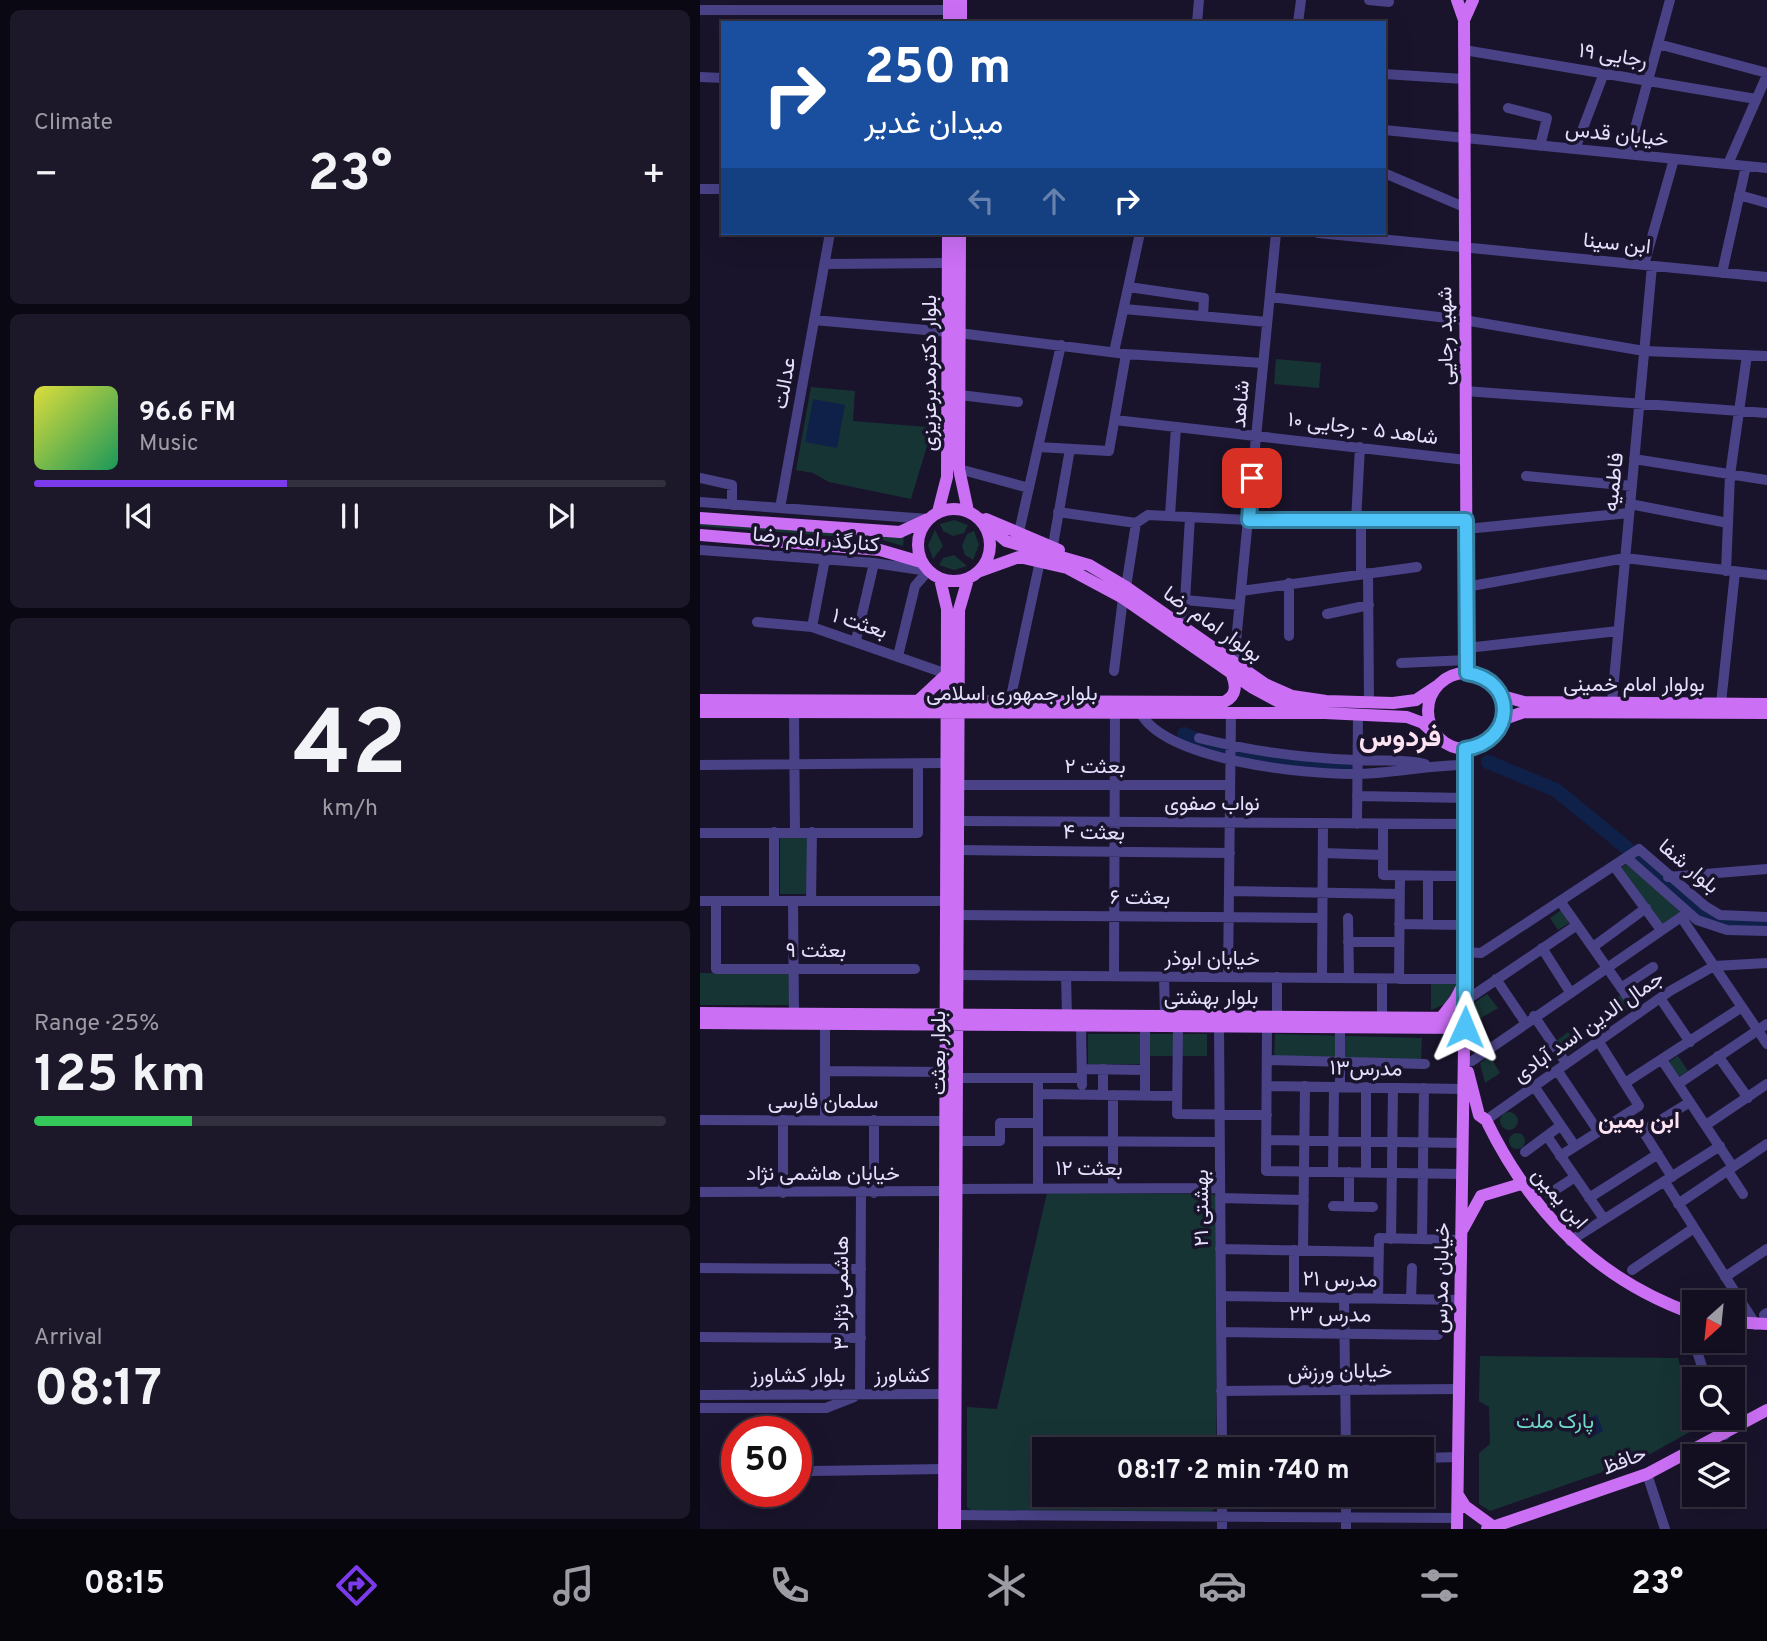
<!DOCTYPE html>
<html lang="en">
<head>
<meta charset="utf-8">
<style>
	body { margin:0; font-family:Overpass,Vazirmatn,sans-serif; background:#1c1829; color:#f1f3f6; height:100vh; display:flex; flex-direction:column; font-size:26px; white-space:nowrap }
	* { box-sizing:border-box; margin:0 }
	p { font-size:23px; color:#9d9ca5 }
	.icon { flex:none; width:38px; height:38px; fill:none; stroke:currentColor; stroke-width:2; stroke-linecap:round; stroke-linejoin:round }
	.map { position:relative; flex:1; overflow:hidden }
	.side { display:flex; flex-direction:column; gap:10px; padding:10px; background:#0a0812; width:700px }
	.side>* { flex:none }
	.top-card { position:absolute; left:21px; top:21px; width:665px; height:214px; border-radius:0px; box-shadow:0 7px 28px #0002,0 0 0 2px #322f3e; background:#1a4fa0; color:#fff; overflow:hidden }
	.needle { width:46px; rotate:207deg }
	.tools { position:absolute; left:982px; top:1290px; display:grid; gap:14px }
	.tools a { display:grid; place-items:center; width:63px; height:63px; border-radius:0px; background:#130f20; box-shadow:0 7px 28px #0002,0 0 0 2px #322f3e; font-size:35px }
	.speed { position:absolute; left:21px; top:1416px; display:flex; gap:14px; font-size:35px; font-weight:700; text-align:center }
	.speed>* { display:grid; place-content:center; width:91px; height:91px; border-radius:50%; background:#130f20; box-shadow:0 7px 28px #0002,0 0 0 2px #322f3e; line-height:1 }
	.speed .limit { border:10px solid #d22; background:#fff; color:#111 }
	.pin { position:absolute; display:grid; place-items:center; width:60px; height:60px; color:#fff; margin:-30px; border-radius:14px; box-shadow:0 4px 10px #0006 }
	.me { position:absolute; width:77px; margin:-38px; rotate:1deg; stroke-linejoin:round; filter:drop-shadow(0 0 5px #0008) }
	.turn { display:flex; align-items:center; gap:24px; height:147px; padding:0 28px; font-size:32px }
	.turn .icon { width:91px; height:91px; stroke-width:2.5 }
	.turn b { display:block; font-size:49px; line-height:60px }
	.lanes { display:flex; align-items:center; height:66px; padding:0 28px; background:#0003; justify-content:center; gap:35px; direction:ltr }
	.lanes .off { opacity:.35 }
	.big { font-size:52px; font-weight:700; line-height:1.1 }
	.side .tile { flex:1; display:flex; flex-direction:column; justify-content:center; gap:10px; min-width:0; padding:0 24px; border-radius:10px; background:#1c1829 }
	.side .dial { align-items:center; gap:0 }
	.dial b { font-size:91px; line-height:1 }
	.song { display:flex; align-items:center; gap:21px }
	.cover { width:84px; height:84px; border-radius:10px; background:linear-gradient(135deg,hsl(60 70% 55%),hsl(150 70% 35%)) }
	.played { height:7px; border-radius:4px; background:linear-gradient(90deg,#7c3aed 40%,#322f3e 40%) }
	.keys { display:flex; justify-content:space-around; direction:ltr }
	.heat { display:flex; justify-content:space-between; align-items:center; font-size:38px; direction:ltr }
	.charge { height:10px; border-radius:5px; background:linear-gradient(90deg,#34c759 25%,#322f3e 0) }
	.trip { position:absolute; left:332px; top:1437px; width:402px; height:70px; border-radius:0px; background:#130f20; box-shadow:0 7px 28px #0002,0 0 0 2px #322f3e; font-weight:700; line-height:70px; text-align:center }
	.tabs { display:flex; height:112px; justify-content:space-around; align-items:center; background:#08060d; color:#9d9ca5 }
	.tabs .icon { width:49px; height:49px }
	.tabs .selected { color:#7c3aed }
	.tabs b { font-size:32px; color:#f1f3f6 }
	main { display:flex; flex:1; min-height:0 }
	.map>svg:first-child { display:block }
	.green { fill:#173435 }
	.water { fill:#0f2149 }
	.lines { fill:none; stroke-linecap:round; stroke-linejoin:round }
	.river { stroke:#0f2149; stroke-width:14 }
	.minor { stroke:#494287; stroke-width:10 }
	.major { stroke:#cb6ff5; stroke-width:12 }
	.route-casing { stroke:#337fa1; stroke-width:18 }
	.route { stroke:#4fc3f7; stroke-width:12 }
	.labels { text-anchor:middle; stroke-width:7; stroke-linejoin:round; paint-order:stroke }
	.street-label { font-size:21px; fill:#e5e0fd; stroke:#19142b }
	.park-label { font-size:21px; fill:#6fdac6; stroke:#19142b }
	.neighbourhood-label { font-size:23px; font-weight:bold; fill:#fde2f2; stroke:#19142b }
	.district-label { font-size:28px; font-weight:bold; fill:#fde2f2; stroke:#19142b }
</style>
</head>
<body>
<main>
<section class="side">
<div class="tile"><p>Climate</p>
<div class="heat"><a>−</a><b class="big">23°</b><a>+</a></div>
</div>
<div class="tile">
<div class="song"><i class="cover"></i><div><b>96.6 FM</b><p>Music</p></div></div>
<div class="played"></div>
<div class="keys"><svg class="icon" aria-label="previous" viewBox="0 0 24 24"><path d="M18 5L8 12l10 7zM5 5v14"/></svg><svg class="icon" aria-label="pause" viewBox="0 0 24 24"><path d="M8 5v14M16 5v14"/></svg><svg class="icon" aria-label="next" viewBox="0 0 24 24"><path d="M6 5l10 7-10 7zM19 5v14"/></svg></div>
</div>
<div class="tile dial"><b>42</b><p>km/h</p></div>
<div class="tile"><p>Range · 25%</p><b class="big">125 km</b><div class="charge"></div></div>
<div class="tile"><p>Arrival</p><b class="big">08:17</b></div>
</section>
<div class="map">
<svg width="1067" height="1529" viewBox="0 0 1067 1529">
	<rect width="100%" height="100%" fill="#19142b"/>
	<path class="green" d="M576 359 621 363 619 388 574 384Z
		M111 387 155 391 153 421 240 428V445L227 446 211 499 129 482 113 473 96 470Z
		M254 520 268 525 264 533 253 536 243 531 240 524Z
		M0 522 204 537 203 546 183 540 0 526Z
		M235 530 243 546 233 559 228 545Z
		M274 531 279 545 273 560 265 555 262 546 267 534Z
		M254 555 267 566 254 570 239 565 243 558Z
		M80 838H107V894H80Z
		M929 862 981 913 962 927 921 868Z
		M861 910 869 923 858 930 850 918Z
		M0 973 90 974V1005H0Z
		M731 983H757L747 1003 731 1010Z
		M787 994 798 1008 776 1021 774 1003Z
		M921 995 930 1008 918 1016 910 1002Z
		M868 1032 878 1046 865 1055 855 1042Z
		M388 1034H507V1056H441L440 1064H388Z
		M575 1034 722 1038 721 1062 574 1058Z
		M790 1056 800 1073 785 1083 780 1063Z
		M978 1056 988 1071 977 1078 967 1063Z
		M800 1121a9 9 0 1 1 18 0a9 9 0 1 1-18 0Z
		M809 1141a8 8 0 1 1 16 0a8 8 0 1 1-16 0Z
		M347 1193 512 1194 518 1197 516 1449H345V1494L515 1495V1508L511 1512 271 1510 267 1507V1407L297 1409Z
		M780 1356 978 1358 997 1428 943 1458 790 1511 779 1504V1453L790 1444 789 1407 779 1401Z"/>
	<path class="water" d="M113 399 145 405 137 448 105 442Z
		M897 1415 903 1431 888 1439V1418Z"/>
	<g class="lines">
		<path class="river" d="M484 734 524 752
			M538 754 587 763 654 769
			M788 762 856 790 927 848
			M940 859C965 881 994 917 1028 922 1041 924 1054 923 1067 923"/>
		<path class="minor" d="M669 0 689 2
			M0 10H249
			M497 23 499 0
			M598 23 601 0
			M958 44 1067 73
			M764 50 1056 99
			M684 74 764 79
			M0 77 23 78
			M808 108 847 118 840 146
			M684 130 1067 168
			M875 149 904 73
			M928 154 970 0
			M1028 164 1067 75
			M684 173 764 207
			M0 189H23
			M1039 195 1067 203
			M618 233 1067 277
			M125 264 248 263
			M944 265 974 159
			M1022 273 1046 166
			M429 287 504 298 503 316
			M570 297 764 320 944 351 1067 356
			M424 309 567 322
			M114 320 248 332
			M259 333 426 354 563 363
			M414 352 440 233
			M765 391 1067 413
			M260 395 318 402
			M415 420 766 460
			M338 447 409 451 426 354
			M934 459 1067 480
			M259 469 329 488
			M826 476 932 486
			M0 478 32 485V505
			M0 502 228 519
			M930 504 1028 523
			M80 508 130 233
			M358 512 436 523
			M470 515 476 427
			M656 521 660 447
			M661 521V574
			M436 523 448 515 549 520 766 521
			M766 529 929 513
			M319 532 361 345
			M353 545 370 449
			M0 550 174 563 228 571
			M1026 571 1030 475 1047 355
			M668 573 669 703
			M589 583V636
			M426 587 436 523
			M766 587 925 558 1067 575
			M541 591 717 567
			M485 600 539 605
			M627 614 669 605
			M484 618 490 517
			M57 622 112 627 247 674
			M112 627 125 559
			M156 640 174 563
			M767 648 918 631
			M198 656 215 586 228 571
			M534 662 576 233
			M701 663 767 660
			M414 671 423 598
			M310 701 340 561
			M912 702 952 266
			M1021 703 1035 572
			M94 712 95 832
			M440 712C465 761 608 775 659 774 695 773 729 765 765 765
			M499 738C550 751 602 758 655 760 679 762 702 758 725 764
			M0 765 247 763
			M259 785H530
			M657 796 766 798
			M259 821 766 824
			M657 824 658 715
			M683 824V875L765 876
			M0 833H218V764
			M258 850 530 853
			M623 853 683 855
			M927 858 997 920 1027 930 1067 931
			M914 866 961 930
			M728 876V924
			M968 877 1067 869
			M529 891 700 894
			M0 901H247
			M16 901V969H215
			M74 901V832
			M93 901 94 1014
			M111 901 112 832
			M860 901 939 1013
			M258 915 622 918
			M981 917 1067 1044
			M648 918 649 978
			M699 924 765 925
			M648 942H699
			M893 947 946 908
			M842 948 870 992
			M765 952 781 953 939 849 1005 906 1020 915 1067 917
			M258 975 765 979
			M366 976 367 1016
			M414 976 415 713
			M464 977 465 1016
			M528 977 531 713
			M622 977 623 823
			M682 979V1017
			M699 979 700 876
			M796 979 825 1022
			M921 988 953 967
			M960 998 990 1042
			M765 1001 877 925
			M577 1016V977
			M834 1016 866 1063
			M519 1025 522 1449
			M381 1026 382 1085
			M478 1026 477 1114 567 1115
			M567 1026 566 1171 762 1174
			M640 1027V1087
			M1018 1056 1048 1098
			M567 1060 725 1064
			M962 1060 1033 1167
			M772 1061 987 913
			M382 1069 445 1070
			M403 1069V1095
			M857 1070 898 1131
			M125 1071 246 1072
			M257 1078H382
			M338 1078V1187
			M925 1083 1042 1007
			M978 1084 1067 1024
			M567 1086 763 1089
			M834 1086 875 1146
			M338 1094 477 1096
			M413 1095V1187
			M445 1096V1025
			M125 1119V1024
			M0 1120 246 1121
			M786 1120 970 991 1014 966 1067 963
			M1006 1125 1067 1084
			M847 1136 904 1219
			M567 1140 762 1143
			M257 1141H300V1123H338
			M338 1141 520 1142
			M825 1152 860 1126
			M860 1156 939 1106 899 1042
			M1028 1171 1043 1194
			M633 1172 634 1087
			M666 1172V1087
			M972 1177 943 1131 990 1102
			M965 1182 1056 1325
			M257 1189 520 1188
			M0 1192 246 1191
			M83 1193V1120
			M174 1193V1120
			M849 1194 875 1177
			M520 1198 604 1200
			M889 1198 958 1154
			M978 1204 1067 1144
			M633 1206 673 1207
			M649 1206V1172
			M691 1239 693 1088
			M722 1239 724 1088
			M870 1241 1020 1146
			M520 1249 679 1252
			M603 1250 605 1086
			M0 1268 161 1269
			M932 1270 994 1228
			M1025 1277 1067 1249
			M521 1296 760 1300
			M594 1297V1250
			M644 1298 646 1449
			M678 1299 679 1238 760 1240
			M711 1299 712 1268
			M984 1311 1006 1379
			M1064 1315 1067 1313
			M521 1332 738 1335
			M0 1337 161 1338
			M521 1391 759 1389
			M160 1394 161 1193
			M0 1395 245 1394
			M0 1408H126L154 1397
			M1019 1418 1025 1435
			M723 1458 758 1457
			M112 1471 244 1469
			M947 1474 965 1529
			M522 1494V1529
			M646 1494V1529
			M255 1515 757 1518"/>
		<path class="major" d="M757 0 764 20 767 673
			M764 20 773 0
			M249 23V0
			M261 23V0
			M260 233 259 469 268 511
			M218 545a36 36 0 1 1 72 0a36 36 0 1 1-72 0Z
			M238 512 247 477 248 233
			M0 518 200 532 228 519
			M280 519 306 541 389 565 426 587 565 684 592 696 626 701 693 703 716 700 737 686
			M286 519 359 550
			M0 535 180 550 221 562
			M280 571 319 557 367 568 423 598 553 688 581 703 625 713 707 717 723 723 738 737
			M240 579 247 609 244 1529
			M728 711a38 38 0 1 1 76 0a38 38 0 1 1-76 0Z
			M802 696 824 702 1067 704
			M0 700 524 702C538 695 536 685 531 672
			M218 701 247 674
			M0 712 625 713
			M804 719 824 712 1067 713
			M0 1013 765 1018
			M741 1018 755 1000 764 983
			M0 1023 765 1028
			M768 1072 779 1115 786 1120C830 1211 897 1280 994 1314
			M781 1196 821 1184
			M763 1229 781 1196
			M1032 1322 1067 1324
			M758 1495 765 1506 794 1527
			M255 1529 259 610 268 579
			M757 1529 765 979V749
			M787 1529 947 1474 1067 1410"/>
	</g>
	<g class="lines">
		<g class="route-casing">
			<path id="route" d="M552 478 549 520H766L767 673C818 680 815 742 765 749V1027"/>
		</g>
		<use href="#route" class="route"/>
	</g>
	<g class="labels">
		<g class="street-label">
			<text transform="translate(913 55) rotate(9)" y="7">رجایی ۱۹</text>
			<text transform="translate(917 134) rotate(6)" y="7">خیابان قدس</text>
			<text transform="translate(917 243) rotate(6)" y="7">ابن سینا</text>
			<text transform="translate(745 336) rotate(-91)" y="7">شهید رجایی</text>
			<text transform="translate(229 373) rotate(-90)" y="7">بلوار دکترمدبرعزیزی</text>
			<text transform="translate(84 383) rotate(-80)" y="7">عدالت</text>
			<text transform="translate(540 404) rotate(-85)" y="7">شاهد</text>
			<text transform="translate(663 428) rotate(7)" y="7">شاهد ۵ - رجایی ۱۰</text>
			<text transform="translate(913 482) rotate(-84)" y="7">فاطمیه</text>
			<text transform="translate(116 539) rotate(5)" y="7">کنارگذر امام رضا</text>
			<text transform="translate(160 623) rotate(18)" y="7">بعثت ۱</text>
			<text transform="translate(513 624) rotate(35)" y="7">بولوار امام رضا</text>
			<text x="934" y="691">بولوار امام خمینی</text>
			<text x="312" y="700">بلوار جمهوری اسلامی</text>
			<text x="395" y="773">بعثت ۲</text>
			<text x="512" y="810">نواب صفوی</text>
			<text transform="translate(394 832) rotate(1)" y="7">بعثت ۴</text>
			<text transform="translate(989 866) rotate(40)" y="7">بلوار شفا</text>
			<text x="440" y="904">بعثت ۶</text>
			<text x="116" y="957">بعثت ۹</text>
			<text x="512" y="965">خیابان ابوذر</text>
			<text x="511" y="1004">بلوار بهشتی</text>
			<text transform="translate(888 1026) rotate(-35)" y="7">جمال الدین اسد آبادی</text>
			<text transform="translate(238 1053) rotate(-90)" y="7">بلوار بعثت</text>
			<text transform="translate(666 1068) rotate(1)" y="7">مدرس۱۳</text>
			<text x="123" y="1108">سلمان فارسی</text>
			<text x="389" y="1175">بعثت ۱۲</text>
			<text x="123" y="1180">خیابان هاشمی نژاد</text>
			<text transform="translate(860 1198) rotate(49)" y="7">ابن یمین</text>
			<text transform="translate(501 1208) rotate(-90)" y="7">بهشتی ۲۱</text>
			<text transform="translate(741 1278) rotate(-89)" y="7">خیابان مدرس</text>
			<text transform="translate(640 1279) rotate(1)" y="7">مدرس ۲۱</text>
			<text transform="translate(141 1293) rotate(-90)" y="7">هاشمی نژاد ۳</text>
			<text transform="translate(630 1314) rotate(1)" y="7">مدرس ۲۳</text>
			<text transform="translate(640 1371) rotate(-1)" y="7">خیابان ورزش</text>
			<text x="98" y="1382">بلوار کشاورز</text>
			<text x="202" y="1382">کشاورز</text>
			<text transform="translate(924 1460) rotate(-21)" y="7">حافظ</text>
		</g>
		<g class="park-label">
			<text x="855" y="1428">پارک ملت</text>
		</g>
		<g class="neighbourhood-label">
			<text x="939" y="1128">ابن یمین</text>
		</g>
		<g class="district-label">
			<text x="700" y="746">فردوس</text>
		</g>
	</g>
</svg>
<div class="tools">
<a><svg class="needle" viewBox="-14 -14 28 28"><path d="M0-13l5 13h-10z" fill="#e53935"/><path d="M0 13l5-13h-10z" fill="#9d9ca5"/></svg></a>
<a><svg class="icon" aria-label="search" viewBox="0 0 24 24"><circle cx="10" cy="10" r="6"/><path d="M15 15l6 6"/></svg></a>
<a><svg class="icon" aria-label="layers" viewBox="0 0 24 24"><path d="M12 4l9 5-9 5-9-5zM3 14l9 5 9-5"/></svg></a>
</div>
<div class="speed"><div class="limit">50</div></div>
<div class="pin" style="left:552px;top:478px;background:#d93025"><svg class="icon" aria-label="arrive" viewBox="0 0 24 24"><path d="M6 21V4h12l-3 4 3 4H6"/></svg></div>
<svg class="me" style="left:765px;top:1027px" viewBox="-20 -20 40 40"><path d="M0-17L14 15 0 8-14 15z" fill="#4fc3f7" stroke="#fff" stroke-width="4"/></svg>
<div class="trip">08:17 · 2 min · 740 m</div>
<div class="top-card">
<div class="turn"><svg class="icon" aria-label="right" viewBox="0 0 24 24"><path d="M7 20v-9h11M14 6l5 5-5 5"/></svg><div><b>250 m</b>میدان غدیر</div></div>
<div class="lanes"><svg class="icon off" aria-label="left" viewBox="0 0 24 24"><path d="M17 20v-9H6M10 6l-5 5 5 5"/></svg><svg class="icon off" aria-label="ahead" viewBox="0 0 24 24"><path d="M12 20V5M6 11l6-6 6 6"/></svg><svg class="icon" aria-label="right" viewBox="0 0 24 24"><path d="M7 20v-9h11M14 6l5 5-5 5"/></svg></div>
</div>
</div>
</main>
<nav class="tabs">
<b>08:15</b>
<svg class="icon selected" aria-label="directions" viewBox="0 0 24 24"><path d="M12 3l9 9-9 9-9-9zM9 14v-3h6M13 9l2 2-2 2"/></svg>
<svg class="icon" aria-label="music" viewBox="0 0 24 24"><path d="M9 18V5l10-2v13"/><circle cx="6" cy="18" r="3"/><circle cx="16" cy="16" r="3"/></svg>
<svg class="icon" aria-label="phone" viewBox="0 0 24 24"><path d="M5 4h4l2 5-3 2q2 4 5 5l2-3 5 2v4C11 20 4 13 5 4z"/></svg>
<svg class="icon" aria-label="climate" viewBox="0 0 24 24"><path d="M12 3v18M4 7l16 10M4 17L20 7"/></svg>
<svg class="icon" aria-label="car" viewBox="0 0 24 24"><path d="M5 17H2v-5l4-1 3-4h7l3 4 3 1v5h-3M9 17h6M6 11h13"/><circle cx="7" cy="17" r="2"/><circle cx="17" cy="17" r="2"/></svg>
<svg class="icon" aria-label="filters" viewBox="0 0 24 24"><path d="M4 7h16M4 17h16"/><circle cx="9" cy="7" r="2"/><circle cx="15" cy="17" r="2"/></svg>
<b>23°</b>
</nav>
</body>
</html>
